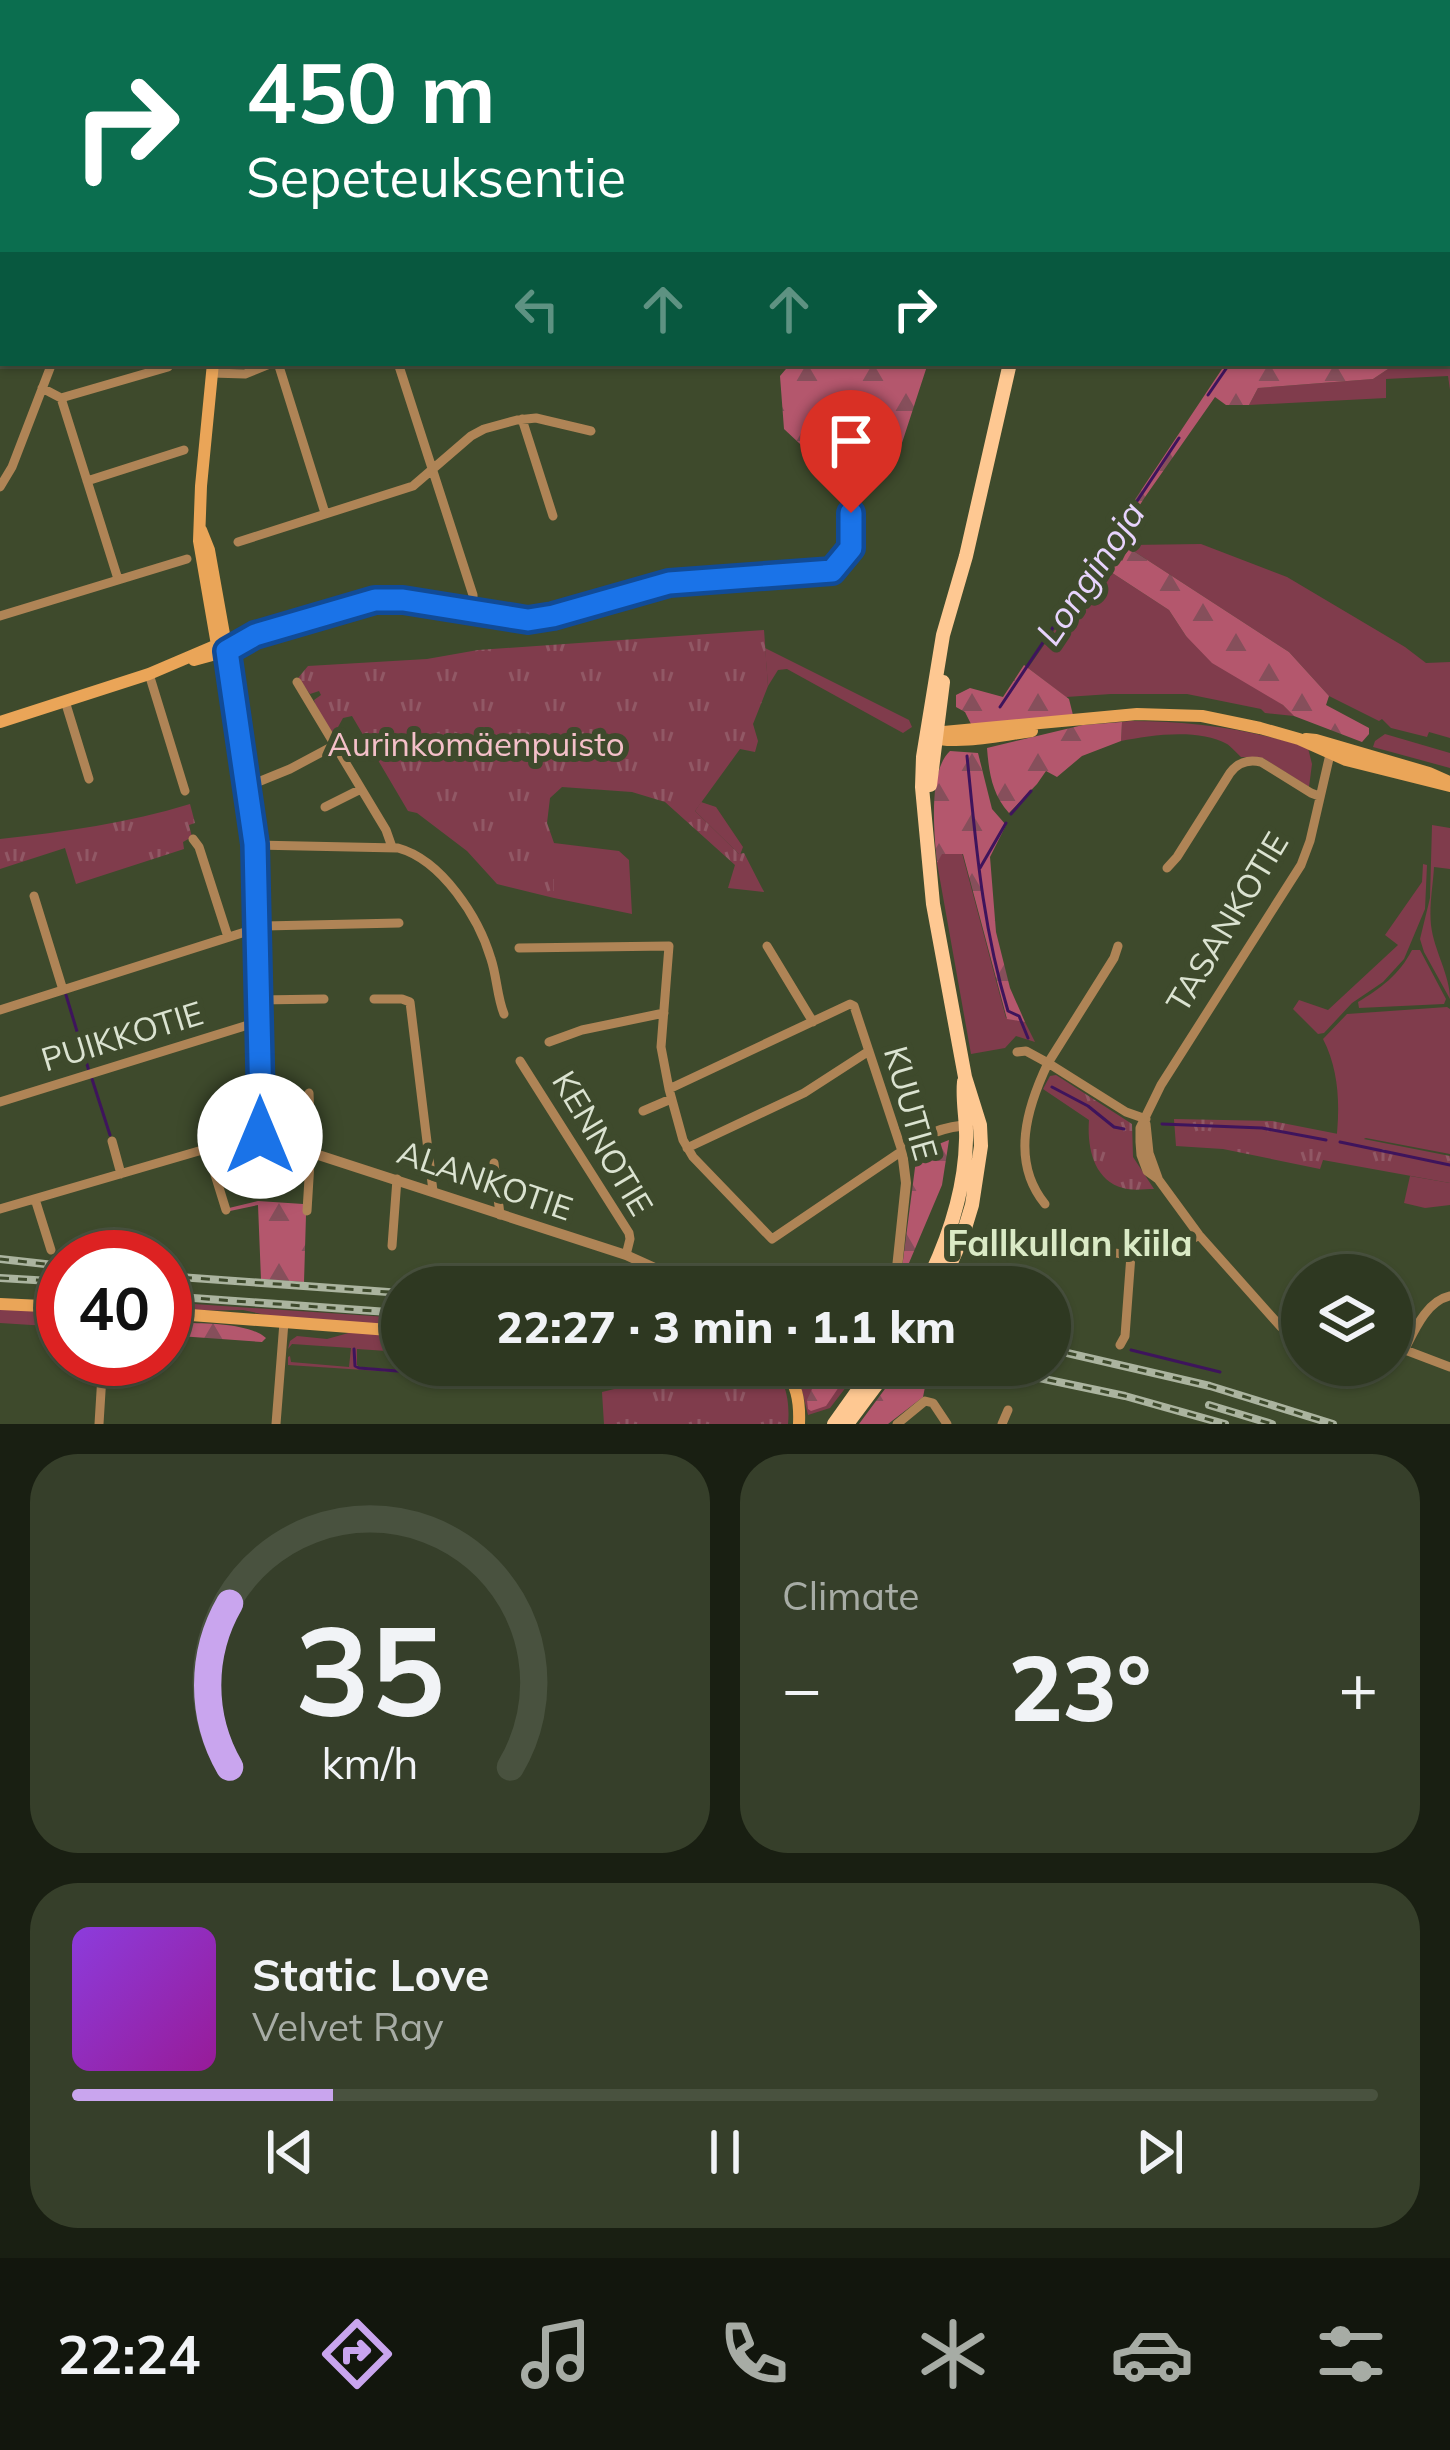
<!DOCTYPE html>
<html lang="en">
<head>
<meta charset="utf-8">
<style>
	body { margin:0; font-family:Mulish,sans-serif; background:#363f2a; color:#f1f3f6; height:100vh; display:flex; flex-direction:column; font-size:45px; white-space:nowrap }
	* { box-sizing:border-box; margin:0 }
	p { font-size:39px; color:#a7aca5 }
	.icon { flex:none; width:66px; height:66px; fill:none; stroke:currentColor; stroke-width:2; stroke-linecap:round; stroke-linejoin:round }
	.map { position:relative; height:1424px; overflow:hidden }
	.side { display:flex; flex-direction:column; gap:30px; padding:30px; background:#191f12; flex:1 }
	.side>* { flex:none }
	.top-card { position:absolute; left:0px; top:0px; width:1452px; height:366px; box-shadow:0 3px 9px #0004,0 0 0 3px #49523f; background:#0b6e4f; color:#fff; overflow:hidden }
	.tools { position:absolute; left:1281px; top:1254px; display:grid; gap:24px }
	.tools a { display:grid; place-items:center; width:132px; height:132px; border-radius:50%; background:#2e3821; box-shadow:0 3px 9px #0004,0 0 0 3px #49523f; font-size:60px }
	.speed { position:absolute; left:36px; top:1230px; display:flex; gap:24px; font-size:60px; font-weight:700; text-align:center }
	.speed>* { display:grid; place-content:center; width:156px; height:156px; border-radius:50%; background:#2e3821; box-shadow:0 3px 9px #0004,0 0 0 3px #49523f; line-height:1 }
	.speed .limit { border:18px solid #d22; background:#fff; color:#111 }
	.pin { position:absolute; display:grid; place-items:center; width:102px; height:102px; color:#fff; margin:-123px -51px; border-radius:50% 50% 50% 0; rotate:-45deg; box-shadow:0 0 12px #0007 }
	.pin .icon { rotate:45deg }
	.me { position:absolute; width:132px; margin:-66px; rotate:0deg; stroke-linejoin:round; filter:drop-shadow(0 0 9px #0008) }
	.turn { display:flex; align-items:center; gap:42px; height:252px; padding:0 48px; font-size:54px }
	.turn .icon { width:156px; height:156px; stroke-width:2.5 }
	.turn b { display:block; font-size:84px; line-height:102px }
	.lanes { display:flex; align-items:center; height:114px; padding:0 48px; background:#0003; justify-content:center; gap:60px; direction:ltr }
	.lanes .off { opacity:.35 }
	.big { font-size:90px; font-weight:800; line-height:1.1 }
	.side .tile { flex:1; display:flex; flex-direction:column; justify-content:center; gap:18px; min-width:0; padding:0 42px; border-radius:48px; background:#363f2a }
	.side .dial { align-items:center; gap:0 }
	.dial svg { height:312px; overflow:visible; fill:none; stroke:#49523f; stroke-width:7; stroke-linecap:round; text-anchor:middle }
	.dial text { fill:#f1f3f6; stroke:none }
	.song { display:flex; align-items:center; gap:36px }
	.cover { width:144px; height:144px; border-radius:18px; background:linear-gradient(135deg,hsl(270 70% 55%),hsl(300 70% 35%)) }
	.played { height:12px; border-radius:6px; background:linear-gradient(90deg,#c9a5ee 20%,#49523f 20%) }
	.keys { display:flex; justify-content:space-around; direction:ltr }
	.heat { display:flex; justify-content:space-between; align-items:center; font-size:66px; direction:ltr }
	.side .tiles { flex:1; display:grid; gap:30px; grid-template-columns:1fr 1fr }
	.tile:last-child { grid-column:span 2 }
	.trip { position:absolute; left:381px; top:1266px; width:690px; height:120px; border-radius:60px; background:#2e3821; box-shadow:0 3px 9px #0004,0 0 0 3px #49523f; font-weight:800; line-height:120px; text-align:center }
	.tabs { display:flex; height:192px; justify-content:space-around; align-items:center; background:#12160d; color:#a7aca5 }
	.tabs .icon { width:84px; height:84px }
	.tabs .active { color:#c9a5ee }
	.tabs b { font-size:54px; color:#f1f3f6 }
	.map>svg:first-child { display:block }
	.green { fill:#803c4c }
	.forest { fill:url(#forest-firs) }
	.park { fill:url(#park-tufts) }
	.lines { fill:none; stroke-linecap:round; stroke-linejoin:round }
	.stream { stroke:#3e145c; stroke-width:3 }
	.minor { stroke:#af8456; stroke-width:9 }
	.tertiary { stroke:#af8456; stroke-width:10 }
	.secondary { stroke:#eaa558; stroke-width:12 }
	.primary { stroke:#fec892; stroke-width:14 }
	.rail-casing { stroke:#abb49f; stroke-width:8 }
	.rail { stroke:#3e4a2c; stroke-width:3; stroke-dasharray:9; stroke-linecap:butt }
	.route-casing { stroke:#114b97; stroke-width:30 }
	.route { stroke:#1a73e8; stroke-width:21 }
	.labels { text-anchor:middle; stroke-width:12; stroke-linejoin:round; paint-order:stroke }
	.park-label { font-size:33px; fill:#f4c0c9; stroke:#3e4a2c }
	.street-label { font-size:33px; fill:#dbe3d1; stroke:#3e4a2c }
	.water-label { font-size:36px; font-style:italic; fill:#e7d3fd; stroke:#3e4a2c }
	.neighbourhood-label { font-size:36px; font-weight:bold; fill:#daeac6; stroke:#3e4a2c }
</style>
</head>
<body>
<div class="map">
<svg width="1450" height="1424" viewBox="0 0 1450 1424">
	<defs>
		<pattern id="forest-firs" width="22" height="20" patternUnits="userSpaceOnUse" patternTransform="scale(3)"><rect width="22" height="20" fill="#b4576d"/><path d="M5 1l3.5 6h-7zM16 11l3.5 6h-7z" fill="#864f5b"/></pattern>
		<pattern id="park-tufts" width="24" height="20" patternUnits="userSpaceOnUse" patternTransform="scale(3)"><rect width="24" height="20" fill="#803c4c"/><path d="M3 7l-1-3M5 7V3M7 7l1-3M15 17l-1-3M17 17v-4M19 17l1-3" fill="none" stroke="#915865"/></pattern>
	</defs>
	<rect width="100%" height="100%" fill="#3e4a2c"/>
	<path class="green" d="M690 0H902L903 3H689Z
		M1450 328V390L1448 376 1386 379V398L1249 405 1258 388 1373 379 1397 363H1449Z
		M1201 544 1287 577 1405 647 1426 663 1450 662V738L1429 732 1427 737 1391 728 1382 719 1379 721 1329 696 1289 652 1135 552 1130 545Z
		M1100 565 1169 610 1186 636 1283 705 1294 716 1265 713 1261 709 1187 694H1111L1066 697 1028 668Z
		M765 648 909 720 912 727 903 733 787 669 778 670 768 686Z
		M1130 721C1191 721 1241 728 1300 745L1308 748 1312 764 1309 787 1263 758 1241 757C1240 756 1229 745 1227 744 1199 728 1150 735 1121 741L1122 722Z
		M1385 734 1450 753V768L1373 747 1375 741Z
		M701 802 716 807 743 847 740 855 695 811Z
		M1432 825 1450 828V869L1434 867C1433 885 1429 906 1431 925 1434 951 1450 975 1450 999L1424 952 1420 939 1430 898Z
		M554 843 619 851 629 860 632 914 554 898Z
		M962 853 1006 1018 1025 1022 1035 1042 1016 1036 1005 1048 971 1054 937 863 941 854Z
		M1423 864 1427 865 1425 909 1404 959 1383 982 1352 1003 1324 1033 1318 1034 1293 1009 1299 1000 1328 1010 1398 945 1385 935 1422 882Z
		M1412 950H1420L1446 999 1444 1004 1359 1008 1358 1002C1381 988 1399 975 1412 950Z
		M1447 1007 1450 1009V1154L1366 1138 1335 1151C1340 1113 1341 1074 1323 1039L1347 1014Z
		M1410 1176 1450 1183V1205L1425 1208 1404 1203Z
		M165 1302 402 1318V1327L275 1317 243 1310 165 1311Z
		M0 1309 63 1313V1327L0 1323Z
		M352 1332 402 1335V1352L357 1349V1365L359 1367 419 1371 425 1374 288 1365V1357L290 1356 291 1362 349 1367 351 1348 292 1344 288 1349 290 1341 297 1336 327 1339Z
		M565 1365H698L605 1388 602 1384 603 1368Z
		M788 1365 856 1367 863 1365 830 1408 808 1415 801 1387Z"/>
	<path class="forest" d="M791 363H928L900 449 814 457 784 429 780 376Z
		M1226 363H1397L1373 379 1258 388 1249 405H1226L1215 397 1145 497 1115 543 1117 556 1122 561 1130 545 1135 552 1289 652 1329 696 1326 705 1369 728V734L1362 742 1294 716 1283 705 1212 663 1186 636 1169 610 1094 561Z
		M1024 665 1069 699 1073 715 972 726 965 712 956 707V695L970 688 1003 697Z
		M1122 722 1121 741 1082 756 1057 777 1046 771 1037 784 1009 813C992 794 989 773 987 748L1083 725Z
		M950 751 978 753 992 809 1006 825 990 857 996 932 1010 988 1025 1022 1007 1019 963 854H942L937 863C934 834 928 771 950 751Z
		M949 1140 942 1185 906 1270 902 1268 916 1160 926 1149Z
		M258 1201 303 1204 306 1215 304 1282 261 1279 258 1205 230 1211 229 1208Z
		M165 1323C192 1323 247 1321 266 1338L262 1342 165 1335Z
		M902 1370 912 1371 923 1378 925 1387 923 1397 888 1424H859L896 1374Z
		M831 1380 843 1381 826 1406 811 1411 808 1409 807 1400 812 1389Z"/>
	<path class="park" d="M764 630 768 686 753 724 758 741 755 752 740 749 695 811 739 854 744 853 764 892 728 888 735 865 665 802 632 792 562 787 550 798 547 823 554 843V898L497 884 467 851 417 813 408 811 352 716 343 718 333 736 315 704 314 700 321 695 319 691 310 694 298 678 308 666 427 659 478 650Z
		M190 804 195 823 189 825 192 837 183 842 184 849 76 884 65 848 0 869V839C65 832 128 823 190 804Z
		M1056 1075 1132 1124 1133 1157 1154 1189C1145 1189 1132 1191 1123 1188 1093 1180 1087 1146 1089 1120L1043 1089 1050 1076Z
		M1174 1119 1272 1121 1450 1156V1183L1323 1160 1320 1169 1223 1149 1176 1146Z
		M714 1365C728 1365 749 1361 763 1365 787 1372 790 1404 788 1424H604L602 1392Z"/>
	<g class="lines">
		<path class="stream" d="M896 0 901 3
			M1265 0 1268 3
			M1449 118H1450
			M1449 229H1450
			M1208 395 1230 363
			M1000 707 1179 438
			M967 756C976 844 982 925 1008 1011L1019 1016 1028 1038
			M1011 814 1031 791
			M980 868 1006 823
			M66 995 89 1071
			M92 1079 110 1135
			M1052 1087 1088 1106 1114 1127 1124 1129
			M1162 1124 1262 1128 1326 1140
			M1340 1142 1450 1165
			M354 1349 355 1366 359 1368 423 1373
			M1131 1350 1220 1372
			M434 1373 502 1379"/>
		<path class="minor" d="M180 0 182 3
			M577 0 579 3
			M1276 0 1279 3
			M126 3 129 0
			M491 3 493 0
			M1449 21 1450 20
			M0 61 3 63
			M1449 109 1450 110
			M0 188 3 186
			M278 363 325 513
			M398 363 473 595V612
			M212 373 245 374 272 363
			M42 388 61 398 118 579
			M61 398 168 367
			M522 419 553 516
			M87 481 184 450
			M0 487 12 467 52 363
			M238 542 413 486 471 436 484 429 517 420 536 418 591 431
			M0 616 187 559
			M226 641 375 600H403L528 620 570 611 669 583 832 571 851 547 850 498 856 482
			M227 651 254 636
			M149 674 185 791
			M297 682 386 830 392 847
			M65 701 89 779
			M248 786 290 769 335 745
			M325 807 361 789
			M193 839 199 847 228 937
			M255 845 398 848C442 860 479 918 491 959 497 977 497 997 504 1014
			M1167 868 1177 857 1230 773C1238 762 1248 759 1261 762L1311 793 1319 796
			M34 896 63 990
			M767 946 813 1022
			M1118 946 1114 958 1048 1063 1126 1112 1146 1119
			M519 948 669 946 661 1047 669 1089 683 1140 693 1157 772 1239 902 1151 854 1006 850 1004 669 1089
			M374 999H402L410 1002 433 1191
			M259 1000 324 999
			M0 1010 264 926 399 923
			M549 1042 582 1030 664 1013
			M1017 1052 1026 1051 1048 1063C1027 1107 1010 1161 1045 1204
			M520 1061 629 1233 630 1239 626 1255
			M0 1102 248 1025 260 1024
			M643 1111 671 1099
			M1146 1124 1149 1153 1158 1178
			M112 1141 121 1174
			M687 1148 804 1093 869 1051
			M207 1149 226 1210
			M494 1163 500 1215
			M35 1199 51 1250
			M0 1209 240 1139 260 1136
			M307 1211 311 1146 309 1093
			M1086 1243C1124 1262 1164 1258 1199 1235
			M392 1246 397 1179
			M1302 1337 1281 1327 1199 1235 1158 1179 1147 1171 1141 1155 1140 1142V1128L1161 1085 1301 865 1310 841 1331 750
			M1120 1345 1125 1336 1131 1255
			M1392 1345 1450 1367
			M1405 1349C1415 1329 1427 1301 1450 1296
			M99 1424 103 1359
			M276 1424 284 1322
			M897 1424 925 1401 933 1403 947 1424
			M1002 1424 1008 1410"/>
		<path class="tertiary" d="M1174 3 1177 0
			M217 648 248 786 253 826 261 1106 266 1129 260 1136
			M227 651 238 725
			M260 1136 626 1255 657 1269 687 1287
			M895 1287 906 1183 902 1151C923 1134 945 1126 971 1125"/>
		<path class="secondary" d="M300 0V3
			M194 660 227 651 209 550 201 530
			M0 722 149 674 217 645 199 541 201 486 213 363
			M933 733 1137 714 1202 716 1260 728 1299 739 1346 760 1450 786
			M927 736C954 746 1003 735 1032 731
			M1306 739 1316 740 1429 773 1447 781
			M0 1304 63 1307
			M165 1313 402 1331
			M781 1365C797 1383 800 1401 799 1424"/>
		<path class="primary" d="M1060 0V3
			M1048 3V0
			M930 785 943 682
			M925 1287C948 1241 965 1192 966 1140 967 1121 962 1102 964 1082
			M940 1287 962 1238 972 1205 981 1146 980 1125 965 1077 933 904 922 787 923 757 943 635 966 556 1010 363
			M834 1424 876 1365
			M847 1424 891 1365"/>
		<g class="rail-casing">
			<path id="rail" d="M0 1259 63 1266
				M165 1276 402 1293
				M0 1278 51 1281
				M165 1296 402 1313
				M1050 1349 1210 1386 1333 1424
				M977 1365 1125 1396 1225 1424
				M1209 1405 1272 1424"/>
		</g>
		<use href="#rail" class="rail"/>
	</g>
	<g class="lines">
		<g class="route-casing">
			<path id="route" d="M260 1136 266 1129 261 1106 255 844 227 651 255 635 375 600H403L528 620 553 616 669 583 832 571 851 548V513"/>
		</g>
		<use href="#route" class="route"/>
	</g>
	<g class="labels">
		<g class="park-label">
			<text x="476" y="756">Aurinkomäenpuisto</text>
		</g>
		<g class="street-label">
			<text transform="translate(1227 922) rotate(-59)" y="12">TASANKOTIE</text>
			<text transform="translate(122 1036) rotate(-17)" y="12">PUIKKOTIE</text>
			<text transform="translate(911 1103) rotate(74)" y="12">KUUTIE</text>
			<text transform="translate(603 1143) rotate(59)" y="12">KENNOTIE</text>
			<text transform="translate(485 1180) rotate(19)" y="12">ALANKOTIE</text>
		</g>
		<g class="water-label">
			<text transform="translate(1090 573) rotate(-56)" y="13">Longinoja</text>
		</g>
		<g class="neighbourhood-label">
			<text x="1070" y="1256">Fallkullan kiila</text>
		</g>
	</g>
</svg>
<div class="tools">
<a><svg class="icon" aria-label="layers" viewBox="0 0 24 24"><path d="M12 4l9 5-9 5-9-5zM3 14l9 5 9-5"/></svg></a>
</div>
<div class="speed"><div class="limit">40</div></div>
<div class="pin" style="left:851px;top:513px;background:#d93025"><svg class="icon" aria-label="arrive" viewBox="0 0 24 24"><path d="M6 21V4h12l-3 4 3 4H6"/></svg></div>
<svg class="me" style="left:260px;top:1136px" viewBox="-20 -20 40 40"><circle r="19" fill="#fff"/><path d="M0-13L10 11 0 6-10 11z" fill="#1a73e8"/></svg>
<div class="trip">22:27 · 3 min · 1.1 km</div>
<div class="top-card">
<div class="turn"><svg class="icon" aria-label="right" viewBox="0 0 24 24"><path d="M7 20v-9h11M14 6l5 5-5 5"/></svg><div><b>450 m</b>Sepeteuksentie</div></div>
<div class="lanes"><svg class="icon off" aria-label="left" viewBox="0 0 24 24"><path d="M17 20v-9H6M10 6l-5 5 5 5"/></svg><svg class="icon off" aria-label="ahead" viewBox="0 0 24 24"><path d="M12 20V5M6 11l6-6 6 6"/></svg><svg class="icon off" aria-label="ahead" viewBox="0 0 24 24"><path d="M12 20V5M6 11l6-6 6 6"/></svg><svg class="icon" aria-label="right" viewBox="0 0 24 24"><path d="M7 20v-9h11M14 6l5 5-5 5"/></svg></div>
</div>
</div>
<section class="side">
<div class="tiles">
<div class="tile dial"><svg viewBox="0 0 100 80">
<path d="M14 69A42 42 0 1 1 86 69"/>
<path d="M14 69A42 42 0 0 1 14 27" stroke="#c9a5ee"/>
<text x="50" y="56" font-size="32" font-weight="700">35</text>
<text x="50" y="72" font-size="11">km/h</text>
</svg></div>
<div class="tile"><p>Climate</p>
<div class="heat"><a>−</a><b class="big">23°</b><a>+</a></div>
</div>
<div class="tile">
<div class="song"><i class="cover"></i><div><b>Static Love</b><p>Velvet Ray</p></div></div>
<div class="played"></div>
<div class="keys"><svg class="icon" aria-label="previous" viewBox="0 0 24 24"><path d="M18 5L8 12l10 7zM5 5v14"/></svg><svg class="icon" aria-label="pause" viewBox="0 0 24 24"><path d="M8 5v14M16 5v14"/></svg><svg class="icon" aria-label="next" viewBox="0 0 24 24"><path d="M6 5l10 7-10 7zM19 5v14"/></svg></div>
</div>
</div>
</section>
<nav class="tabs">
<b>22:24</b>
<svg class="icon active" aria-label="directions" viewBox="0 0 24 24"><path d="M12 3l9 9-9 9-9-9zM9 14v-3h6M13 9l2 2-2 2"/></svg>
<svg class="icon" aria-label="music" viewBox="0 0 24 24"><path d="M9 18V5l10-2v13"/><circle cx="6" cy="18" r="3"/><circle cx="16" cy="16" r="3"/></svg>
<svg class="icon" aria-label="phone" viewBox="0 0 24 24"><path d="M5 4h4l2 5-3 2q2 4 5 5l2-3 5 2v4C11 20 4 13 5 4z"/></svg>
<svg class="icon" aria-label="climate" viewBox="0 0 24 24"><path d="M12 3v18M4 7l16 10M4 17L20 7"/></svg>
<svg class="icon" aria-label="car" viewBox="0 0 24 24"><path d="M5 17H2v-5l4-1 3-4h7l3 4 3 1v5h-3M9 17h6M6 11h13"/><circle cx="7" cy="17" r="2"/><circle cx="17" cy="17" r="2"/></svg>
<svg class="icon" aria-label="filters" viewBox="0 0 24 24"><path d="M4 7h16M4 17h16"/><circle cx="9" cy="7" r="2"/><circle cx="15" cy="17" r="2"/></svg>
</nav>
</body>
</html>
